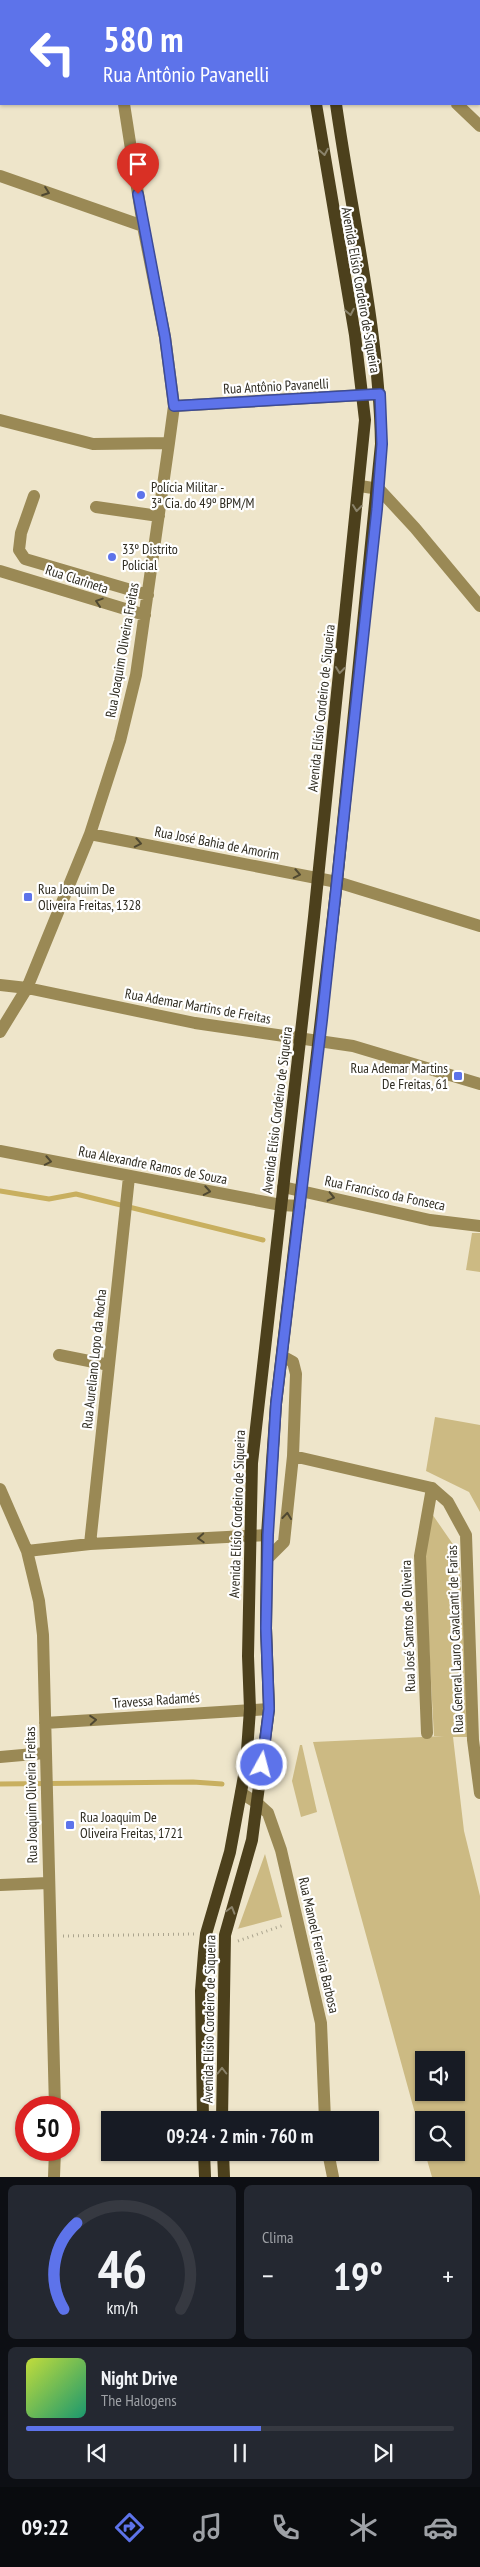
<!DOCTYPE html>
<html lang="pt">
<head>
<meta charset="utf-8">
<style>
	body { margin:0; font-family:"PT Sans Narrow",sans-serif; background:#242831; color:#f1f3f6; height:100vh; display:flex; flex-direction:column; font-size:19px; white-space:nowrap }
	* { box-sizing:border-box; margin:0 }
	p { font-size:16px; color:#9ea1a6 }
	.icon { flex:none; width:28px; height:28px; fill:none; stroke:currentColor; stroke-width:2; stroke-linecap:round; stroke-linejoin:round }
	.map { position:relative; height:2177px; overflow:hidden }
	.panel { display:flex; flex-direction:column; gap:8px; padding:8px; background:#0d0f14; flex:1 }
	.panel>* { flex:none }
	.top-card { position:absolute; left:0px; top:0px; width:480px; height:105px; box-shadow:0 1px 4px #0004; background:#5d73ea; color:#fff; overflow:hidden }
	.fabs { position:absolute; left:415px; top:2051px; display:grid; gap:10px }
	.fabs a { display:grid; place-items:center; width:50px; height:50px; border-radius:0px; background:#171b24; box-shadow:0 1px 4px #0004; font-size:25px }
	.speed { position:absolute; left:15px; top:2096px; display:flex; gap:10px; font-size:25px; font-weight:700; text-align:center }
	.speed>* { display:grid; place-content:center; width:65px; height:65px; border-radius:50%; background:#171b24; box-shadow:0 1px 4px #0004; line-height:1 }
	.speed .limit { border:8px solid #d22; background:#fff; color:#111 }
	.pin { position:absolute; display:grid; place-items:center; width:42px; height:42px; color:#fff; margin:-51px -21px; border-radius:50% 50% 50% 0; rotate:-45deg; box-shadow:0 0 5px #0007 }
	.pin .icon { rotate:45deg }
	.me { position:absolute; width:55px; margin:-28px; rotate:7deg; stroke-linejoin:round; filter:drop-shadow(0 0 4px #0008) }
	.turn { display:flex; align-items:center; gap:18px; height:105px; padding:0 20px; font-size:22px }
	.turn .icon { width:65px; height:65px; stroke-width:2.5 }
	.turn b { display:block; font-size:35px; line-height:42px }
	.big { font-size:38px; font-weight:800; line-height:1.1 }
	.panel .tile { flex:1; display:flex; flex-direction:column; justify-content:center; gap:8px; min-width:0; padding:0 18px; border-radius:8px; background:#242831 }
	.panel .dial { align-items:center; gap:0 }
	.dial svg { height:130px; overflow:visible; fill:none; stroke:#363941; stroke-width:7; stroke-linecap:round; text-anchor:middle }
	.dial text { fill:#f1f3f6; stroke:none }
	.song { display:flex; align-items:center; gap:15px }
	.cover { width:60px; height:60px; border-radius:8px; background:linear-gradient(135deg,hsl(70 70% 55%),hsl(160 70% 35%)) }
	.played { height:5px; border-radius:2px; background:linear-gradient(90deg,#5d73ea 55%,#363941 55%) }
	.keys { display:flex; justify-content:space-around; direction:ltr }
	.heat { display:flex; justify-content:space-between; align-items:center; font-size:28px; direction:ltr }
	.panel .tiles { flex:1; display:grid; gap:8px; grid-template-columns:1fr 1fr }
	.tile:last-child { grid-column:span 2 }
	.trip { position:absolute; left:101px; top:2111px; width:278px; height:50px; border-radius:0px; background:#171b24; box-shadow:0 1px 4px #0004; font-weight:800; line-height:50px; text-align:center }
	.menu { display:flex; height:80px; justify-content:space-around; align-items:center; background:#090b0e; color:#9ea1a6 }
	.menu .icon { width:35px; height:35px }
	.menu .current { color:#5d73ea }
	.menu b { font-size:22px; color:#f1f3f6 }
	.map>svg:first-child { display:block }
	.green { fill:#ccba83; fill-rule:evenodd }
	.lines { fill:none; stroke-linecap:round; stroke-linejoin:round }
	.stream { stroke:#c8af5f; stroke-width:5 }
	.path { stroke:#aaa48e; stroke-width:3; stroke-dasharray:1 4; stroke-linecap:butt }
	.minor { stroke:#9a8955; stroke-width:12 }
	.major { stroke:#4c401c; stroke-width:12 }
	.oneway { stroke:#8b836b }
	.oneway2 { stroke:#4f4831 }
	.route-casing { stroke:#3c4b98; stroke-width:12 }
	.route { stroke:#5d73ea; stroke-width:9 }
	.poi-dot { fill:#5d73ea; stroke:#fff; stroke-width:2 }
	.labels { text-anchor:middle; stroke-width:4.5; stroke-linejoin:round; paint-order:stroke }
	.street-label { font-size:14px; fill:#2f2c21; stroke:#fff }
	.poi-label { font-size:14px; fill:#2f2c21; stroke:#fff; text-anchor:start }
</style>
</head>
<body>
<div class="map">
<svg width="480" height="2177" viewBox="0 0 480 2177">
	<rect width="100%" height="100%" fill="#eee5ca"/>
	<path class="green" d="M472 1233H480V1272L466 1270Z
		M435 1417 480 1425V1512L469 1492 426 1471Z
		M430 1511 459 1553 471 1737H453L464 1831 480 1896V2177H432L425 2153 456 2152V2120H424V2146L313 1742 444 1736H434L424 1555ZM424 2060H456V2092H424Z
		M300 1745H302L317 1812 301 1817 292 1781Z
		M265 1854 282 1917 237 1929H238Z"/>
	<g class="lines">
		<path class="stream" d="M0 1191 49 1199 76 1194 263 1240
			M0 1784 193 1782 222 1784"/>
		<path class="path" d="M63 1936 194 1934
			M238 1941 284 1925"/>
		<path class="minor" d="M109 0V1
			M354 0 355 1
			M457 104 480 126
			M0 176 143 226
			M174 406 380 394
			M0 420 93 444 169 443
			M360 486 379 489 415 528 480 606
			M34 496 21 533 19 550 25 559 148 595
			M96 507 159 516
			M0 571 145 615
			M90 834 337 882 480 926
			M0 985 27 988 195 1023 353 1046 480 1084
			M0 1032 27 988 90 834 120 741 136 675 169 443 174 406 165 337 143 226 124 104
			M0 1151 281 1205 300 1206
			M283 1187 430 1220 480 1226
			M59 1355 109 1365
			M293 1456 432 1488 448 1502 466 1535 473 1740 480 1793
			M0 1489 27 1551 39 1601 43 1635C46 1793 52 1950 55 2108
			M90 1544 129 1177
			M27 1551 90 1544 267 1535
			M268 1558 284 1542 293 1456 296 1374 293 1362 282 1356
			M45 1723 269 1709
			M427 1733 420 1556 432 1488
			M0 1757 45 1753
			M241 1793 257 1803 268 1813 281 1850 321 2023 325 2120
			M0 1885 48 1883
			M328 2152 333 2177
			M54 2177 55 2150"/>
		<path class="major" d="M300 0V1
			M321 0V1
			M203 2120 201 1991 204 1953 206 1934 230 1852 246 1765 250 1709 248 1656 252 1463 314 917 365 420 355 335 316 104
			M222 2120 225 1935 252 1840 269 1709 266 1628 267 1535 276 1404 337 882 381 444C379 330 352 217 336 104
			M204 2152 205 2177
			M223 2152 224 2177"/>
	</g>
	<defs><path id="oneway-chevron" d="M-2-3.5L2.5 0L-2 3.5" fill="none" stroke-width="1.6" stroke-linecap="round" stroke-linejoin="round" transform="scale(1.25)"/></defs>
	<g class="oneway">
		<use href="#oneway-chevron" transform="translate(324 152) rotate(80)"/>
		<use href="#oneway-chevron" transform="translate(350 312) rotate(79)"/>
		<use href="#oneway-chevron" transform="translate(357 508) rotate(96)"/>
		<use href="#oneway-chevron" transform="translate(340 670) rotate(96)"/>
		<use href="#oneway-chevron" transform="translate(231 1910) rotate(-74)"/>
		<use href="#oneway-chevron" transform="translate(222 2071) rotate(-90)"/>
	</g>
	<g class="oneway2">
		<use href="#oneway-chevron" transform="translate(46 192) rotate(20)"/>
		<use href="#oneway-chevron" transform="translate(99 602) rotate(-162)"/>
		<use href="#oneway-chevron" transform="translate(138 843) rotate(11)"/>
		<use href="#oneway-chevron" transform="translate(297 874) rotate(11)"/>
		<use href="#oneway-chevron" transform="translate(48 1161) rotate(11)"/>
		<use href="#oneway-chevron" transform="translate(207 1191) rotate(10)"/>
		<use href="#oneway-chevron" transform="translate(331 1197) rotate(13)"/>
		<use href="#oneway-chevron" transform="translate(287 1516) rotate(-84)"/>
		<use href="#oneway-chevron" transform="translate(201 1538) rotate(177)"/>
		<use href="#oneway-chevron" transform="translate(93 1720) rotate(-4)"/>
	</g>
	<g class="lines">
		<g class="route-casing">
			<path id="route" d="M138 194 165 337 174 406 380 394 382 444 377 509 322 1020 276 1404 268 1535 266 1628 269 1709 262 1765"/>
		</g>
		<use href="#route" class="route"/>
	</g>
	<g class="poi-dot">
		<circle cx="141" cy="495" r="5"/>
		<circle cx="112" cy="557" r="5"/>
		<rect x="23" y="892" width="10" height="10" rx="2.5"/>
		<rect x="453" y="1071" width="10" height="10" rx="2.5"/>
		<rect x="65" y="1820" width="10" height="10" rx="2.5"/>
	</g>
	<g class="labels">
		<g class="street-label">
			<text transform="translate(361 290) rotate(80)" y="5">Avenida Elísio Cordeiro de Siqueira</text>
			<text transform="translate(276 386) rotate(-3)" y="5">Rua Antônio Pavanelli</text>
			<text transform="translate(77 579) rotate(18)" y="5">Rua Clarineta</text>
			<text transform="translate(122 650) rotate(-80)" y="5">Rua Joaquim Oliveira Freitas</text>
			<text transform="translate(321 708) rotate(-84)" y="5">Avenida Elísio Cordeiro de Siqueira</text>
			<text transform="translate(217 843) rotate(11)" y="5">Rua José Bahia de Amorim</text>
			<text transform="translate(198 1006) rotate(10)" y="5">Rua Ademar Martins de Freitas</text>
			<text transform="translate(277 1110) rotate(-83)" y="5">Avenida Elísio Cordeiro de Siqueira</text>
			<text transform="translate(153 1165) rotate(11)" y="5">Rua Alexandre Ramos de Souza</text>
			<text transform="translate(385 1193) rotate(12)" y="5">Rua Francisco da Fonseca</text>
			<text transform="translate(94 1359) rotate(-84)" y="5">Rua Aureliano Lopo da Rocha</text>
			<text transform="translate(237 1514) rotate(-88)" y="5">Avenida Elísio Cordeiro de Siqueira</text>
			<text transform="translate(408 1626) rotate(-92)" y="5">Rua José Santos de Oliveira</text>
			<text transform="translate(455 1639) rotate(-92)" y="5">Rua General Lauro Cavalcanti de Farias</text>
			<text transform="translate(156 1700) rotate(-4)" y="5">Travessa Radamés</text>
			<text transform="translate(31 1795) rotate(-91)" y="5">Rua Joaquim Oliveira Freitas</text>
			<text transform="translate(319 1945) rotate(77)" y="5">Rua Manoel Ferreira Barbosa</text>
			<text transform="translate(209 2019) rotate(-89)" y="5">Avenida Elísio Cordeiro de Siqueira</text>
		</g>
		<g class="poi-label">
			<text x="151" y="492">Polícia Militar -<tspan x="151" dy="16">3ª Cia. do 49º BPM/M</tspan></text>
			<text x="122" y="554">33º Distrito<tspan x="122" dy="16">Policial</tspan></text>
			<text x="38" y="894">Rua Joaquim De<tspan x="38" dy="16">Oliveira Freitas, 1328</tspan></text>
			<text x="448" y="1073" text-anchor="end">Rua Ademar Martins<tspan x="448" dy="16">De Freitas, 61</tspan></text>
			<text x="80" y="1822">Rua Joaquim De<tspan x="80" dy="16">Oliveira Freitas, 1721</tspan></text>
		</g>
	</g>
</svg>
<div class="fabs">
<a><svg class="icon" aria-label="sound" viewBox="0 0 24 24"><path d="M4 9h4l5-4v14l-5-4H4zM17 9q2 3 0 6"/></svg></a>
<a><svg class="icon" aria-label="search" viewBox="0 0 24 24"><circle cx="10" cy="10" r="6"/><path d="M15 15l6 6"/></svg></a>
</div>
<div class="speed"><div class="limit">50</div></div>
<div class="pin" style="left:138px;top:194px;background:#d93025"><svg class="icon" aria-label="arrive" viewBox="0 0 24 24"><path d="M6 21V4h12l-3 4 3 4H6"/></svg></div>
<svg class="me" style="left:262px;top:1765px" viewBox="-20 -20 40 40"><circle r="17" fill="#5d73ea" stroke="#fff" stroke-width="3"/><path d="M0-11L8 9 0 5-8 9z" fill="#fff"/></svg>
<div class="trip">09:24 · 2 min · 760 m</div>
<div class="top-card">
<div class="turn"><svg class="icon" aria-label="left" viewBox="0 0 24 24"><path d="M17 20v-9H6M10 6l-5 5 5 5"/></svg><div><b>580 m</b>Rua Antônio Pavanelli</div></div>
</div>
</div>
<section class="panel">
<div class="tiles">
<div class="tile dial"><svg viewBox="0 0 100 80">
<path d="M14 69A42 42 0 1 1 86 69"/>
<path d="M14 69A42 42 0 0 1 22 16" stroke="#5d73ea"/>
<text x="50" y="56" font-size="32" font-weight="700">46</text>
<text x="50" y="72" font-size="11">km/h</text>
</svg></div>
<div class="tile"><p>Clima</p>
<div class="heat"><a>−</a><b class="big">19°</b><a>+</a></div>
</div>
<div class="tile">
<div class="song"><i class="cover"></i><div><b>Night Drive</b><p>The Halogens</p></div></div>
<div class="played"></div>
<div class="keys"><svg class="icon" aria-label="previous" viewBox="0 0 24 24"><path d="M18 5L8 12l10 7zM5 5v14"/></svg><svg class="icon" aria-label="pause" viewBox="0 0 24 24"><path d="M8 5v14M16 5v14"/></svg><svg class="icon" aria-label="next" viewBox="0 0 24 24"><path d="M6 5l10 7-10 7zM19 5v14"/></svg></div>
</div>
</div>
</section>
<nav class="menu">
<b>09:22</b>
<svg class="icon current" aria-label="directions" viewBox="0 0 24 24"><path d="M12 3l9 9-9 9-9-9zM9 14v-3h6M13 9l2 2-2 2"/></svg>
<svg class="icon" aria-label="music" viewBox="0 0 24 24"><path d="M9 18V5l10-2v13"/><circle cx="6" cy="18" r="3"/><circle cx="16" cy="16" r="3"/></svg>
<svg class="icon" aria-label="phone" viewBox="0 0 24 24"><path d="M5 4h4l2 5-3 2q2 4 5 5l2-3 5 2v4C11 20 4 13 5 4z"/></svg>
<svg class="icon" aria-label="climate" viewBox="0 0 24 24"><path d="M12 3v18M4 7l16 10M4 17L20 7"/></svg>
<svg class="icon" aria-label="car" viewBox="0 0 24 24"><path d="M5 17H2v-5l4-1 3-4h7l3 4 3 1v5h-3M9 17h6M6 11h13"/><circle cx="7" cy="17" r="2"/><circle cx="17" cy="17" r="2"/></svg>
</nav>
</body>
</html>
